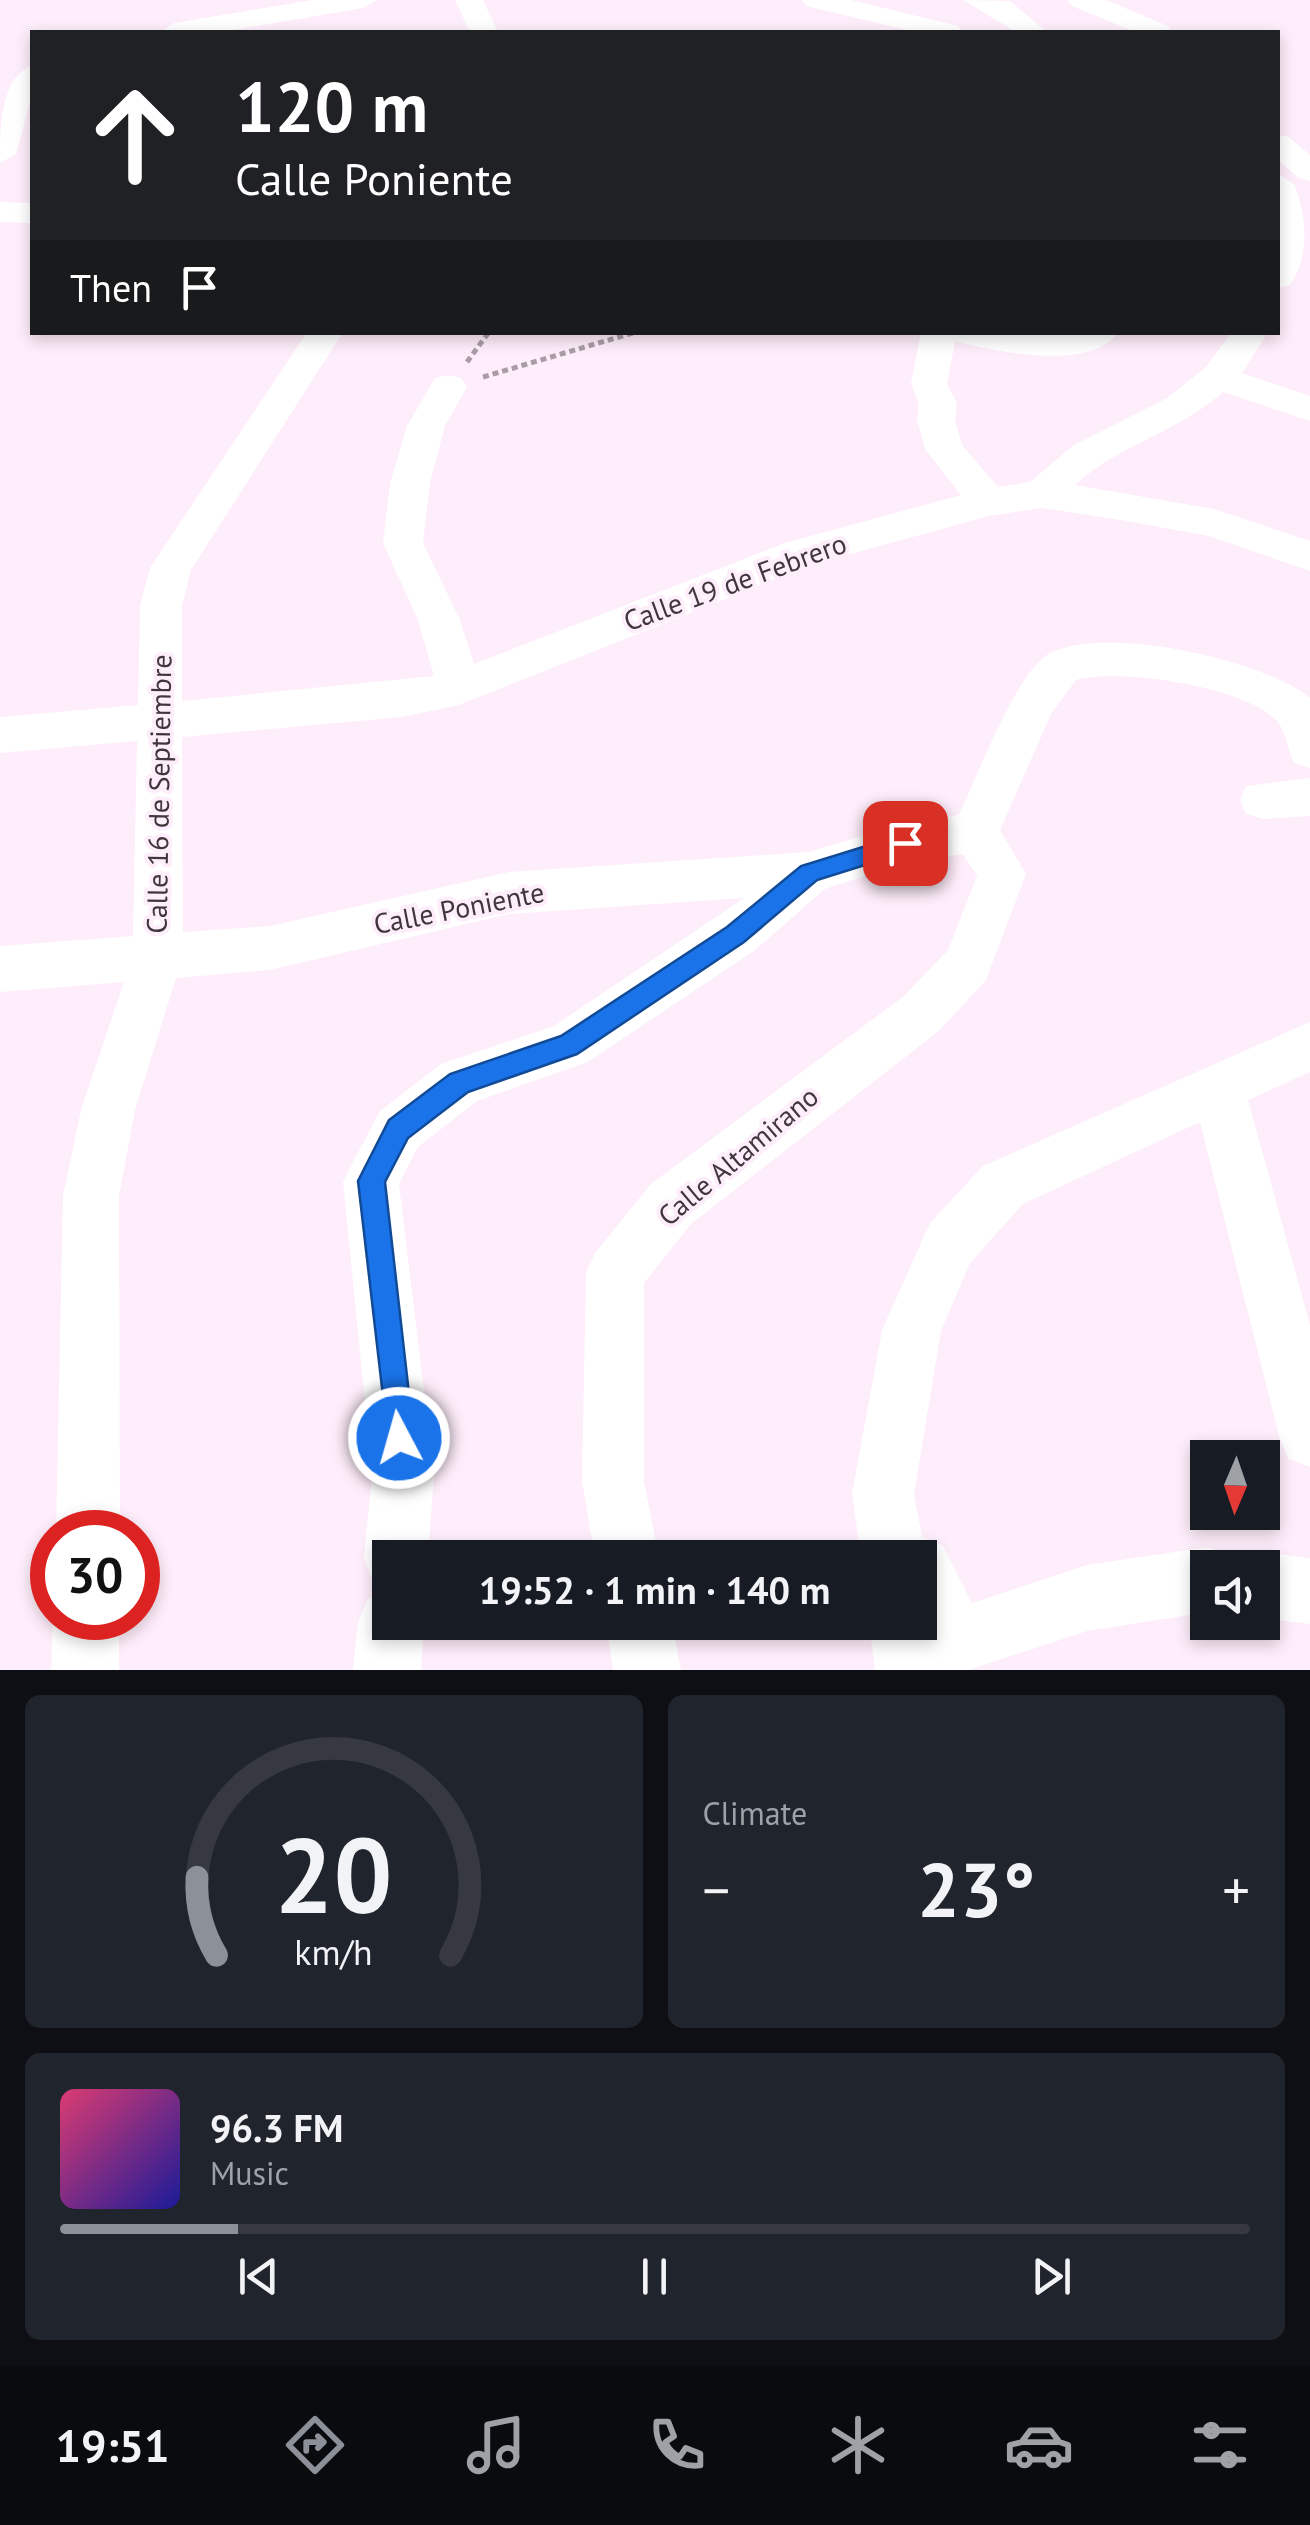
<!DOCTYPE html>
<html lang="en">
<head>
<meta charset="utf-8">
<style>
	body { margin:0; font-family:"PT Sans",sans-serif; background:#20242c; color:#f1f3f6; height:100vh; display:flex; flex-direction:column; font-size:38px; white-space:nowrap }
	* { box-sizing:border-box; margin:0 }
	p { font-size:32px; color:#9ea1a6 }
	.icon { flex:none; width:55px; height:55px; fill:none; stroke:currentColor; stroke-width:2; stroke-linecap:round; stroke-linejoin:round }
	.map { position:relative; height:1670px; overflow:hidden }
	.sheet { display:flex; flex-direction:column; gap:25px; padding:25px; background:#0d0f14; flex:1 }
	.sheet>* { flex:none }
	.guide { position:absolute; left:30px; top:30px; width:1250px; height:305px; border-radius:0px; box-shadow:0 5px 15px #0003; background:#202124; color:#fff; overflow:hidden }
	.needle { width:65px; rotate:182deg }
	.controls { position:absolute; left:1190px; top:1440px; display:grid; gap:20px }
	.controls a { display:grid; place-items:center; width:90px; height:90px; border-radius:0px; background:#171b24; box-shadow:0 5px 15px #0003; font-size:50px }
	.speed { position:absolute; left:30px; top:1510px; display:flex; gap:20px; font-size:50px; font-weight:700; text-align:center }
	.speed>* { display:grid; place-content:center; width:130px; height:130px; border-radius:50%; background:#171b24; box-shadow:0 5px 15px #0003; line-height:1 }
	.speed .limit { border:15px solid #d22; background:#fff; color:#111 }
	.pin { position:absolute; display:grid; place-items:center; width:85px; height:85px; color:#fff; margin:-42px; border-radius:20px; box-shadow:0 5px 15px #0006 }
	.me { position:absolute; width:110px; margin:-55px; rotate:354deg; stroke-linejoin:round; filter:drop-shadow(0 0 8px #0008) }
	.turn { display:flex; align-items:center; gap:35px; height:210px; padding:0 40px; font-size:45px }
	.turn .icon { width:130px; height:130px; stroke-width:2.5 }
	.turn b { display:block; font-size:70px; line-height:85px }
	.then { display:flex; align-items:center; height:95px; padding:0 40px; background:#0003; gap:20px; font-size:38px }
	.big { font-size:75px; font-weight:800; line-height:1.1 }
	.sheet .tile { flex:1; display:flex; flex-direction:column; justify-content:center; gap:15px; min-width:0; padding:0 35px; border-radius:15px; background:#20242c }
	.sheet .dial { align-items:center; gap:0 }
	.dial svg { height:260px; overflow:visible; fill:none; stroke:#363941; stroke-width:7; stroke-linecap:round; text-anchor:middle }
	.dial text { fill:#f1f3f6; stroke:none }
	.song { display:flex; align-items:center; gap:30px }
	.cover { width:120px; height:120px; border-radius:15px; background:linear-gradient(135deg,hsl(340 70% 55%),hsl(240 70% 35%)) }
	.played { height:10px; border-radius:5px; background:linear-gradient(90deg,#8c9099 15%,#363941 15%) }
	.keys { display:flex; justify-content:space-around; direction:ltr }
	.heat { display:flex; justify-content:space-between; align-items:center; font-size:55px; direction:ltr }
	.sheet .tiles { flex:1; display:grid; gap:25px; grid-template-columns:1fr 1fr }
	.tile:last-child { grid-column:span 2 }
	.trip { position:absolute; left:372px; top:1540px; width:565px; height:100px; border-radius:0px; background:#171b24; box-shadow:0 5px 15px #0003; font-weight:800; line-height:100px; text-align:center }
	.tabs { display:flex; height:160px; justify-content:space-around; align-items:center; background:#090b0e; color:#9ea1a6 }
	.tabs .icon { width:70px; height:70px }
	.tabs .on { color:#8c9099 }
	.tabs b { font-size:45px; color:#f1f3f6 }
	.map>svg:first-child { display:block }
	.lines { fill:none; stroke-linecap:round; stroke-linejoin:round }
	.path { stroke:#aa9ca7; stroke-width:5; stroke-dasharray:6 4; stroke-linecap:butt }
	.street { fill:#fff; fill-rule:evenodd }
	.route { fill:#1a73e8; stroke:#114b97; stroke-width:2.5 }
	.labels { text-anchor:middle; stroke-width:8; stroke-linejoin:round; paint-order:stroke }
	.street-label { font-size:28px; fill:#41363e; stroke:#feedfa }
</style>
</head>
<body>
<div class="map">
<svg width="1310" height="1670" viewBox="0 0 1310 1670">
	<rect width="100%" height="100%" fill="#feedfa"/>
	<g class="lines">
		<path class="path" d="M467 362 489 332
			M483 377 636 332"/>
		<path class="street" d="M313 0H377L363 8 222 32H160L174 23Z
			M455 0H483L498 32H470Z
			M802 0H851L958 26 962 32H915L806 6Z
			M963 0 1010 1 1047 32H1016Z
			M1068 0H1106L1168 26 1172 32H1135L1072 6Z
			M32 66V94L16 154 0 163C0 131 0 76 32 66Z
			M1278 135 1289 137 1310 155V181L1299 178 1278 160Z
			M1278 174 1294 184C1307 215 1310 257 1290 285L1278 288Z
			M0 202 32 203V223L0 222Z
			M307 332H343L191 570 182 606V701L434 676 418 620 383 543 390 483 407 426 435 378 448 375 461 378 467 387 445 426 430 483 423 543 460 620 474 664 785 543 961 495 925 449 917 420 919 403 911 384 921 332H1118C1091 373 994 351 955 341L947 384 957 403 955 420 962 445 998 487 1030 482 1074 445 1167 398 1206 367 1232 332H1268L1242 373 1310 396V421L1223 392C1179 432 1118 445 1075 485L1214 509 1310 541V571L1209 536 1115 519 1041 508 989 516 811 565 459 705 402 717 182 737 183 932 270 926 509 872 809 852 905 823 959 815C976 779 1016 674 1047 655 1100 622 1265 660 1310 698V768L1294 763C1288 751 1286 730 1276 720 1242 686 1120 668 1076 680L1051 714 1000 830 1026 874 986 980 940 1030 691 1224 644 1283V1481L659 1558H595L582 1481 586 1273 595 1253 651 1184 904 996 948 950 977 876 963 854 905 863 825 889 754 951 588 1062 477 1101 418 1147 399 1184 434 1474 428 1558H390V1588L373 1581 364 1558 372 1474 343 1181 380 1111 441 1064 554 1026 744 898 509 914 270 970 176 978 135 1110 119 1196 120 1532H56L63 1196 81 1110 124 982 0 992V946L133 936 137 741 0 753V717L138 705 140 606 150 568Z
			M1310 778V816L1263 819 1246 814 1240 800 1246 786Z
			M1310 1022V1072L1248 1100 1310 1325V1467L1288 1458 1279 1436 1200 1122 1023 1204 970 1263 941 1331 914 1494 922 1537 943 1546 972 1603 1087 1565 1208 1547 1231 1556 1236 1568H1208V1612L1087 1631 969 1670H875L869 1622H920V1558H861L852 1494 882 1330 930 1223 983 1166Z
			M1262 1552 1310 1558V1624L1262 1618V1568H1237L1239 1562Z
			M390 1589V1622H424L421 1670H353L358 1622 368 1599Z
			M53 1618H119V1670H51Z
			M606 1622H672L681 1670H613Z"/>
	</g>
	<path class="route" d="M905 834 916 843 913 850 817 880 744 942 577 1054 468 1092 408 1138 385 1182 414 1438 409 1448 399 1452 389 1448 358 1181 389 1120 450 1074 561 1036 727 927 801 866Z"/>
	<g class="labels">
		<g class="street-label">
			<text transform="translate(735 582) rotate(-20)" y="10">Calle 19 de Febrero</text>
			<text transform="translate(159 794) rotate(-89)" y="10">Calle 16 de Septiembre</text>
			<text transform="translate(459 908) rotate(-11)" y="10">Calle Poniente</text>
			<text transform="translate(738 1156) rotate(-40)" y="10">Calle Altamirano</text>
		</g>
	</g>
</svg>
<div class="controls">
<a><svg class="needle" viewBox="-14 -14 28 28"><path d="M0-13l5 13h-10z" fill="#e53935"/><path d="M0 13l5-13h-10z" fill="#9ea1a6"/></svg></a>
<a><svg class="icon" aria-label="sound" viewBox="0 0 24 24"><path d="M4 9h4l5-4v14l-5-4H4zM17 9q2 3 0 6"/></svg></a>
</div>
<div class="speed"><div class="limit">30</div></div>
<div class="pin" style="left:905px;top:843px;background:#d93025"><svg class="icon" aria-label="arrive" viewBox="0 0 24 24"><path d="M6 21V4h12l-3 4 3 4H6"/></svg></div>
<svg class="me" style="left:399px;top:1438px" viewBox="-20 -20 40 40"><circle r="17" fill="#1a73e8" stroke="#fff" stroke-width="3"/><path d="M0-11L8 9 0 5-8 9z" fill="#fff"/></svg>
<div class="trip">19:52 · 1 min · 140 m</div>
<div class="guide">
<div class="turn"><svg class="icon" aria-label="ahead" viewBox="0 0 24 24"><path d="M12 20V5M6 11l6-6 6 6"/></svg><div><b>120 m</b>Calle Poniente</div></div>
<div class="then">Then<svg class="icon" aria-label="arrive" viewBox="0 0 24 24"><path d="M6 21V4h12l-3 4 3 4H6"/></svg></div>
</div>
</div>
<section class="sheet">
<div class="tiles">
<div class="tile dial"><svg viewBox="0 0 100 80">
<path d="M14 69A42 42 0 1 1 86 69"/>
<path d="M14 69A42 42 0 0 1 8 45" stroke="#8c9099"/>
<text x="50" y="56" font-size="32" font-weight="700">20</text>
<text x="50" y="72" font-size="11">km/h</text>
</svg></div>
<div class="tile"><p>Climate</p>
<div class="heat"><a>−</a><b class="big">23°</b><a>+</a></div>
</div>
<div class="tile">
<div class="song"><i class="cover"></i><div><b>96.3 FM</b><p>Music</p></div></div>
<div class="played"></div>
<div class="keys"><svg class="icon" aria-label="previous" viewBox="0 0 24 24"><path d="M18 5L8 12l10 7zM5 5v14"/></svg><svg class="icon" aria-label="pause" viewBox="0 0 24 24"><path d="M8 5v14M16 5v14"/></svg><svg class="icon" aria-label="next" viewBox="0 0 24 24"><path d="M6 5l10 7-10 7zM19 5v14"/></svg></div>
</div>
</div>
</section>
<nav class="tabs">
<b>19:51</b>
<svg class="icon on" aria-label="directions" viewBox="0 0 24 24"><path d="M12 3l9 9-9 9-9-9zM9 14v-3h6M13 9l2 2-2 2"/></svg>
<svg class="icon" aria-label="music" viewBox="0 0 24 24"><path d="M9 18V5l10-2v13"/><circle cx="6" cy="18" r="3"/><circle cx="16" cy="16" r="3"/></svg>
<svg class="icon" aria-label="phone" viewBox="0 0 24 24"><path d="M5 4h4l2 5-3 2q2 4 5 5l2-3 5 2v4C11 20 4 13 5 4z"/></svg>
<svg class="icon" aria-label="climate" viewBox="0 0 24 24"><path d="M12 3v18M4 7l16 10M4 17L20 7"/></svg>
<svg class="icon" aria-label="car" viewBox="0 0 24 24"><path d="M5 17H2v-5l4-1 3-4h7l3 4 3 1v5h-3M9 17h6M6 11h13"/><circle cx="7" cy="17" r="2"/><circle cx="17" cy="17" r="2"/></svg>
<svg class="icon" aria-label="filters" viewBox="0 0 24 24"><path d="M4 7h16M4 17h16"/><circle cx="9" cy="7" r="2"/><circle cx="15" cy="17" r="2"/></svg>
</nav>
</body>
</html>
